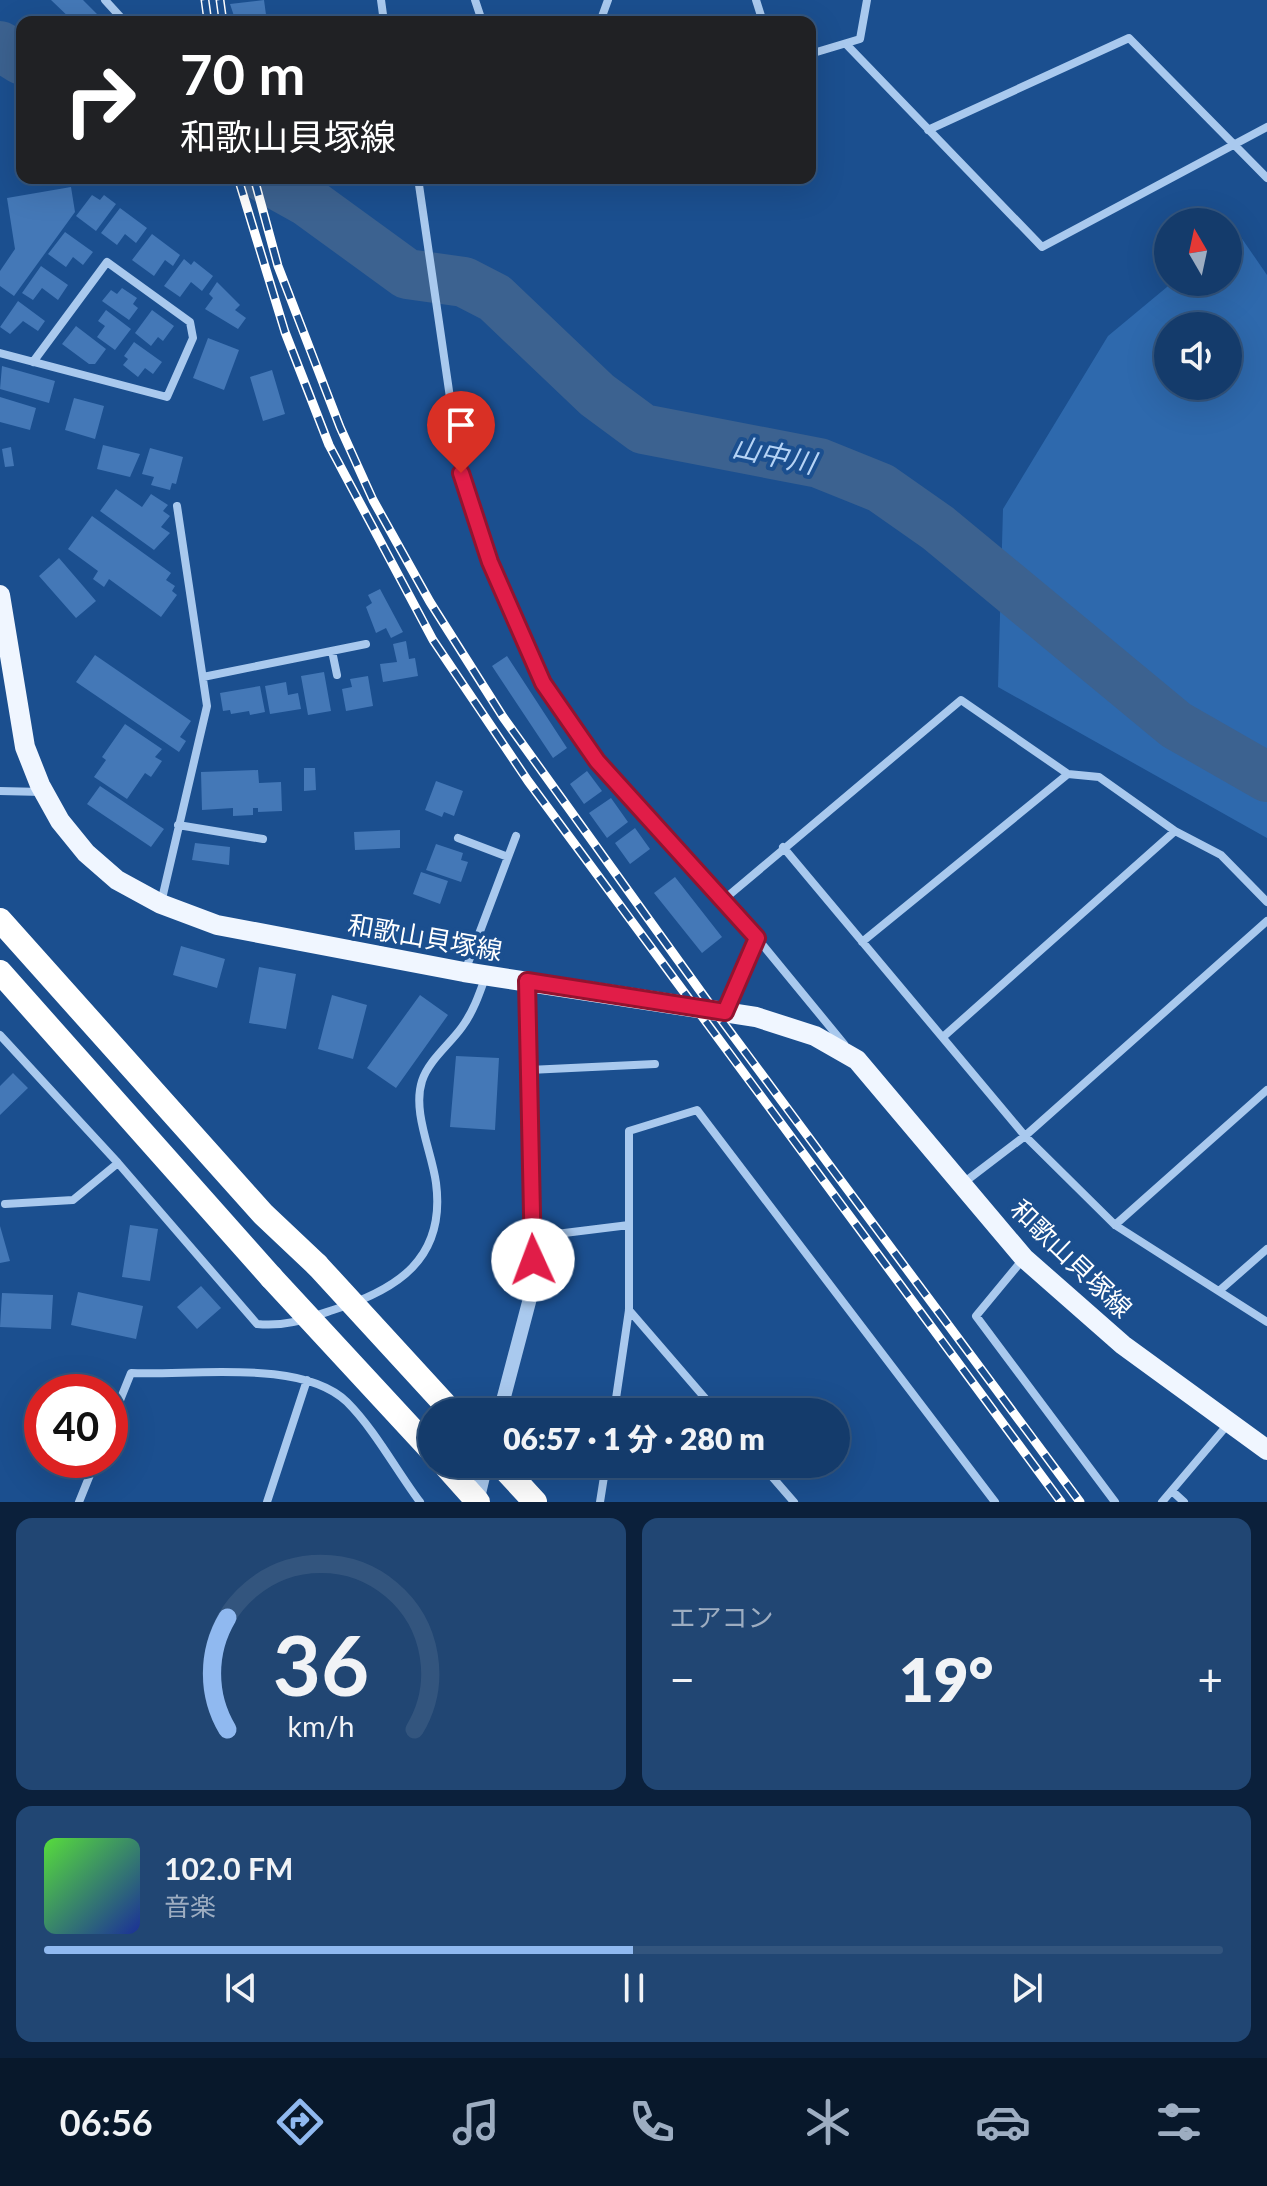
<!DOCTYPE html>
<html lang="ja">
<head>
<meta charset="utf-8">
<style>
	body { margin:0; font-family:Lato,"Noto Sans JP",sans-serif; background:#214673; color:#f1f3f6; height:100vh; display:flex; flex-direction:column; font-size:30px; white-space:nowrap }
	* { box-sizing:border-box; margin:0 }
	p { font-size:26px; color:#9dadc1 }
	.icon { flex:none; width:44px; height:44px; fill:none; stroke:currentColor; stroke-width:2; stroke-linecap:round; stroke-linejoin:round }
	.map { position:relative; height:1502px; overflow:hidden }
	.details { display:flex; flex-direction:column; gap:16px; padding:16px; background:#0b203b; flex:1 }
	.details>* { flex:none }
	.hud { position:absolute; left:16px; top:16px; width:800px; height:168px; border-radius:16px; box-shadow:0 8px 32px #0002,0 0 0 2px #33557e; background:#202124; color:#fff; overflow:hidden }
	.needle { width:52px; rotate:351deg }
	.buttons { position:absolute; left:1154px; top:208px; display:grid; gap:16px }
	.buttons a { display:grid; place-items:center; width:88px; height:88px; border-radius:50%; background:#143b6b; box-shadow:0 8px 32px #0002,0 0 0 2px #33557e; font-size:40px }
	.speed { position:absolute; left:24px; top:1374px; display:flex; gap:16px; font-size:40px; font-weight:700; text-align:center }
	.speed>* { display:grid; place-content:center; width:104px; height:104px; border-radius:50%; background:#143b6b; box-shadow:0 8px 32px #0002,0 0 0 2px #33557e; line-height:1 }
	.speed .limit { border:12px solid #d22; background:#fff; color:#111 }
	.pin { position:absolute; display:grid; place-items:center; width:68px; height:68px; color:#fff; margin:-82px -34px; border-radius:50% 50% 50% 0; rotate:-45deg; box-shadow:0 0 8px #0007 }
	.pin .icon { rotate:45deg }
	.me { position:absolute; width:88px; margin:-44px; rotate:358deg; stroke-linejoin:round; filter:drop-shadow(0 0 6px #0008) }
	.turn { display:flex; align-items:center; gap:28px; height:168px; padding:0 32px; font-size:36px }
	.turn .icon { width:104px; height:104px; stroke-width:2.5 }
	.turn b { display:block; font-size:56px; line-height:68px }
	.big { font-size:60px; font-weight:800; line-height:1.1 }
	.details .card { flex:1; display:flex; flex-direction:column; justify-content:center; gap:12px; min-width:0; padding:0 28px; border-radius:16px; background:#214673 }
	.details .dial { align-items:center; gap:0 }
	.dial svg { height:208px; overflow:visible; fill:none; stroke:#33557e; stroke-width:7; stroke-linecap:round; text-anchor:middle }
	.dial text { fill:#f1f3f6; stroke:none }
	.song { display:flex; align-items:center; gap:24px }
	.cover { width:96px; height:96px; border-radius:12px; background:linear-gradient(135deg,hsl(110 70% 55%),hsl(230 70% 35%)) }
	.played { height:8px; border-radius:4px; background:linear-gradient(90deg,#90b9f0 50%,#33557e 50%) }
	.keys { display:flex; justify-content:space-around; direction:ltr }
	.heat { display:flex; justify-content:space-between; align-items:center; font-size:44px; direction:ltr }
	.details .tiles { flex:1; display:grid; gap:16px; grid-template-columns:1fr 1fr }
	.card:last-child { grid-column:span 2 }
	.trip { position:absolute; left:418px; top:1398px; width:432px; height:80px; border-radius:40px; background:#143b6b; box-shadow:0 8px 32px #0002,0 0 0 2px #33557e; font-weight:800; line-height:80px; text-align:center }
	.tab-bar { display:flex; height:128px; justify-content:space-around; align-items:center; background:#08182b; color:#9dadc1 }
	.tab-bar .icon { width:56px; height:56px }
	.tab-bar .selected { color:#90b9f0 }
	.tab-bar b { font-size:36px; color:#f1f3f6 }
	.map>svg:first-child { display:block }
	.green { fill:#2e69ad; fill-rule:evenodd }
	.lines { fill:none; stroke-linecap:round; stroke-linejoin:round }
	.river { stroke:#3c6290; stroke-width:50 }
	.building { fill:#4478b7 }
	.minor { stroke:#a9c9ee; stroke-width:8 }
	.tertiary { stroke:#a9c9ee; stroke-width:14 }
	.primary { stroke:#f0f6ff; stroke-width:20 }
	.motorway { stroke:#fff; stroke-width:24 }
	.rail-casing { stroke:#fff; stroke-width:9 }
	.rail { stroke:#1b4f8f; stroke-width:6; stroke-dasharray:18; stroke-linecap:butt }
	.motorway-bridge { stroke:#fff; stroke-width:24 }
	.route-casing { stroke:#92132f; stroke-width:20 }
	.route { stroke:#e11d48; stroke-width:14 }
	.labels { text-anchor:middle; stroke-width:8; stroke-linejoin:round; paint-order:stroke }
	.street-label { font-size:26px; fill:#fff; stroke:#1b4f8f }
	.water-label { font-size:28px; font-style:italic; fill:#b5d3f5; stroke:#1b4f8f }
</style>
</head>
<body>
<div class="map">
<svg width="1267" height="1502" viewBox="0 0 1267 1502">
	<rect width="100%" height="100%" fill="#1b4f8f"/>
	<path class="green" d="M1236 230 1267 275V838L998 687 1003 509 1108 336 1173 282H1228V237ZM1168 326H1228V386H1168Z"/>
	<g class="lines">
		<path class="river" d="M0 46 22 60
			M265 178 308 202 407 274 464 282 495 298 597 395 643 429 819 463 881 488 938 528 1176 725 1267 777"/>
	</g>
	<path class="building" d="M51 0H83L98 15 91 22H74Z
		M264 0 267 22H236L230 4Z
		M71 187 75 212 14 296 0 286V271L15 249 7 198Z
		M92 195 100 200 104 195 116 204 96 231 76 216Z
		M120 208 147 228 136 243 125 234 117 245 101 233Z
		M65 232 93 252 83 265 73 257 66 267 48 254Z
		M152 234 180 255 173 266 165 260 154 276 132 260Z
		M184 259 191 265 194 261 213 276 202 291 191 282 180 297 164 286Z
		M41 266 68 285 58 300 42 288 33 300 22 293Z
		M217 282 240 305 235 310 246 318 238 329 205 309 213 298 209 294Z
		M122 288 137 298 133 304 138 308 129 320 102 301 111 290 117 294Z
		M18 301 45 321 38 331 23 321 10 334 0 327Z
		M106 310 131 329 115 350 97 337 105 326 98 321Z
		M152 310 174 326 163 341 158 337 151 346 135 333Z
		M76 326 106 349 95 364H89L62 344Z
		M208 338 239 350 224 390 193 378Z
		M134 342 162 362 153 374 145 368 138 377 123 365 128 359 124 356Z
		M2 366 55 381 49 403 0 389Z
		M272 370 285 414 263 421 250 377Z
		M0 397 36 408 30 430 0 422Z
		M74 398 104 406 95 439 65 430Z
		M103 445 140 454 130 477 97 469Z
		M11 447 14 466 5 467 2 449Z
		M150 448 183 457 176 484 172 483 170 490 151 485 154 477 142 474Z
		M116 489 142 507 151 494 168 505 163 511 170 516 161 527 170 533 154 550 100 511Z
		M92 516 171 573 166 580 175 586 172 591 177 595 161 617 109 579 104 587 93 579 98 571 68 549Z
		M59 558 96 601 76 618 39 576Z
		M380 589 403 632 391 638 386 628 376 633 366 607 372 603 368 595Z
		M406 641 409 659 415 658 418 676 383 682 380 664 397 662 393 644Z
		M95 655 191 721 180 737 186 741 179 752 76 682Z
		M507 656 567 748 553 758 492 666Z
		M324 672 331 711 308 715 301 676Z
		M368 676 373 706 346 711 342 689 352 687 350 679Z
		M286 682 288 695 298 693 301 709 270 714 265 686Z
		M260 686 265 712 250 715 249 711 231 714 230 710 223 711 220 693Z
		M125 724 162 749 155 757 162 761 151 777 145 773 127 799 94 777 106 760 102 757Z
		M304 768H315L316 790 304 791Z
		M258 770 259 783 281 782 282 811 258 812V808H253V815L233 816V808L202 810 201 772Z
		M587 771 602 791 584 804 570 784Z
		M436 781 463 791 454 816 444 812 442 817 425 810Z
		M100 786 164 829 151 847 87 804Z
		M611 798 628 822 607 838 589 813Z
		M635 828 650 849 630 864 615 843Z
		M400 830V848L355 850 354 832Z
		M195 843 230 847 229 865 192 860Z
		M436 844 463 853 461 860 468 862 461 882 426 870Z
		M421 872 448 881 440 904 413 894Z
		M675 877 722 937 702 953 654 893Z
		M181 946 225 959 217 988 173 975Z
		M259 967 296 974 286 1029 249 1023Z
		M332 995 367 1005 353 1059 318 1049Z
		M420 995 448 1015 396 1088 367 1068Z
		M456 1056 499 1058 495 1130 450 1127Z
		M13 1073 28 1088 0 1115V1086Z
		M130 1225 158 1229 150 1281 122 1277Z
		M0 1226 10 1261 0 1263Z
		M201 1286 221 1308 197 1329 177 1307Z
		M78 1292 143 1306 136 1339 71 1325Z
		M2 1293 53 1295 51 1329 0 1327Z"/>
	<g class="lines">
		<path class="minor" d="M105 0 125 22
			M381 0 384 22
			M475 0 481 18 492 22
			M756 0 763 22
			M600 22 608 0
			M846 44 1042 247 1267 127
			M810 54 860 39 867 0
			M928 130 1129 38 1267 178
			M418 178 461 473 490 562 543 683 597 761 757 938 844 1044
			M419 178H532
			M0 353 167 397 193 338 190 322 107 262 33 362
			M332 651 337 675
			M203 677 366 644
			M0 791 43 792
			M178 825 263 839
			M458 838 508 857
			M783 847 1025 1136 1115 1225 1267 1322
			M722 901 961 700 1068 774 1099 777 1175 831 1221 855 1267 902
			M161 903 207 706 177 506
			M862 942 1068 774
			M465 971 516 836
			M725 1011 757 938
			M0 1035 118 1163 257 1324C285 1327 306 1319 333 1310 397 1290 446 1259 436 1183 432 1152 412 1112 422 1081 428 1061 450 1044 462 1027 473 1012 479 995 485 978
			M943 1037 1175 831
			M529 1070 655 1064
			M962 1184 1025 1136 1267 921
			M5 1204 73 1200 118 1163
			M1115 1225 1267 1090
			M532 1237 629 1225
			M1024 1258 976 1316 1115 1502
			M1219 1291 1267 1249
			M629 1310 717 1412
			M614 1412 629 1310V1131L697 1110 995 1502
			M110 1425 131 1373C190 1376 302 1358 347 1402 375 1430 396 1470 420 1502
			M761 1464 794 1502
			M1172 1491 1184 1502
			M79 1502 96 1460
			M267 1502 307 1380
			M600 1502 606 1464
			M1162 1502 1229 1423"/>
		<path class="tertiary" d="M500 1412 534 1283 527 981
			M477 1502 486 1464"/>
		<path class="primary" d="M0 595 25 747 40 785 60 821 86 853 117 880 161 904 217 925 464 972 756 1017 815 1036 857 1060 1024 1258 1123 1345 1267 1450"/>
		<path class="motorway" d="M0 920 263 1214 317 1265
			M0 972 271 1277
			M500 1464 535 1502"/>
		<g class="rail-casing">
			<path id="rail" d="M205 0 208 22
				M220 0 223 22
				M238 178 285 332 329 445 433 640 528 781 1061 1502
				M254 178 278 266 340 427 373 500 430 602 503 717 714 1010 1080 1502"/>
		</g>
		<use href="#rail" class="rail"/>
		<path class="motorway-bridge" d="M317 1265 452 1412
			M271 1277 432 1451
			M444 1464 478 1502"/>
	</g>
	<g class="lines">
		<g class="route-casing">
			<path id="route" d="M461 473 490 562 543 683 597 761 757 938 725 1012 527 981 533 1260"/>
		</g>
		<use href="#route" class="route"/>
	</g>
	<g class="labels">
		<g class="street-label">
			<text transform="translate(425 938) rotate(10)" y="9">和歌山貝塚線</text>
			<text transform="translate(1071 1259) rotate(44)" y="9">和歌山貝塚線</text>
		</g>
		<g class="water-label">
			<text transform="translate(774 455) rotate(12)" y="10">山中川</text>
		</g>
	</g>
</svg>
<div class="buttons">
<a><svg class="needle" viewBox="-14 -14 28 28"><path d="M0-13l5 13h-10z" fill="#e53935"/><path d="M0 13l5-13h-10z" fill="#9dadc1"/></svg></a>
<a><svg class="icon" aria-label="sound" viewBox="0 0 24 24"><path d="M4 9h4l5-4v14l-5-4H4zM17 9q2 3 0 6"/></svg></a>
</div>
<div class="speed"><div class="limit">40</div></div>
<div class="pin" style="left:461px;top:473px;background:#d93025"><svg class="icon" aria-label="arrive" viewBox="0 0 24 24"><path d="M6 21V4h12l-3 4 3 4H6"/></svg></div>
<svg class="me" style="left:533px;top:1260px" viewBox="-20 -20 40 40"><circle r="19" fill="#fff"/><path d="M0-13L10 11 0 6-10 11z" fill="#e11d48"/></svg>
<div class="trip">06:57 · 1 分 · 280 m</div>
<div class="hud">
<div class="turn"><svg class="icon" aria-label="right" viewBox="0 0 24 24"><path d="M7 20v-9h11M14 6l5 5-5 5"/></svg><div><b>70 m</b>和歌山貝塚線</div></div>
</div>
</div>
<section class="details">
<div class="tiles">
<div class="card dial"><svg viewBox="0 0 100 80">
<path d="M14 69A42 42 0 1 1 86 69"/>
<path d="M14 69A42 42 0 0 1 14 26" stroke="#90b9f0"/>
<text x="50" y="56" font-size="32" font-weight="700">36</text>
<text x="50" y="72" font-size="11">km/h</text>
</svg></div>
<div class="card"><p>エアコン</p>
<div class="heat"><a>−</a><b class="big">19°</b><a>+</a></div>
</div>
<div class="card">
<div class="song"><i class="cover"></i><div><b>102.0 FM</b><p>音楽</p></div></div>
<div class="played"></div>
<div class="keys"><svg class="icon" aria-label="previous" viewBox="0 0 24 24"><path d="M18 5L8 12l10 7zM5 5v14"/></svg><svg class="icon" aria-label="pause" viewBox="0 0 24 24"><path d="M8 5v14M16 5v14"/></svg><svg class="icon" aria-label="next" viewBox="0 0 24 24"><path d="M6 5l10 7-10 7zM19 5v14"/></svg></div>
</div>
</div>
</section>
<nav class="tab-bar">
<b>06:56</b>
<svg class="icon selected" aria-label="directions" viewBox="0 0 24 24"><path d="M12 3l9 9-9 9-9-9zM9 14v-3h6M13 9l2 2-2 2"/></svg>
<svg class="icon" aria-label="music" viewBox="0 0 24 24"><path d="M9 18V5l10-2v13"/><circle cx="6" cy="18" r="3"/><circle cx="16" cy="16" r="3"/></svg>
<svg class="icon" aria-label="phone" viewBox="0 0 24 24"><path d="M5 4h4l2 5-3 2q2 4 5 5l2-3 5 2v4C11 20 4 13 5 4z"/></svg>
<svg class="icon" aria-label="climate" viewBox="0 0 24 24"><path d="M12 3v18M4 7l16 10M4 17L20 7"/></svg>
<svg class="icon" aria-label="car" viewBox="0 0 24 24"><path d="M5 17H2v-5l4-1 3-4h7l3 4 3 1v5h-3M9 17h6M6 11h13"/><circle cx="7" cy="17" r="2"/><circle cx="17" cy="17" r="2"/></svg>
<svg class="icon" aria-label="filters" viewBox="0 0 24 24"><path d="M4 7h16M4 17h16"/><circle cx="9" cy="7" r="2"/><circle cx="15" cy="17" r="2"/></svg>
</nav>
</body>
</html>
